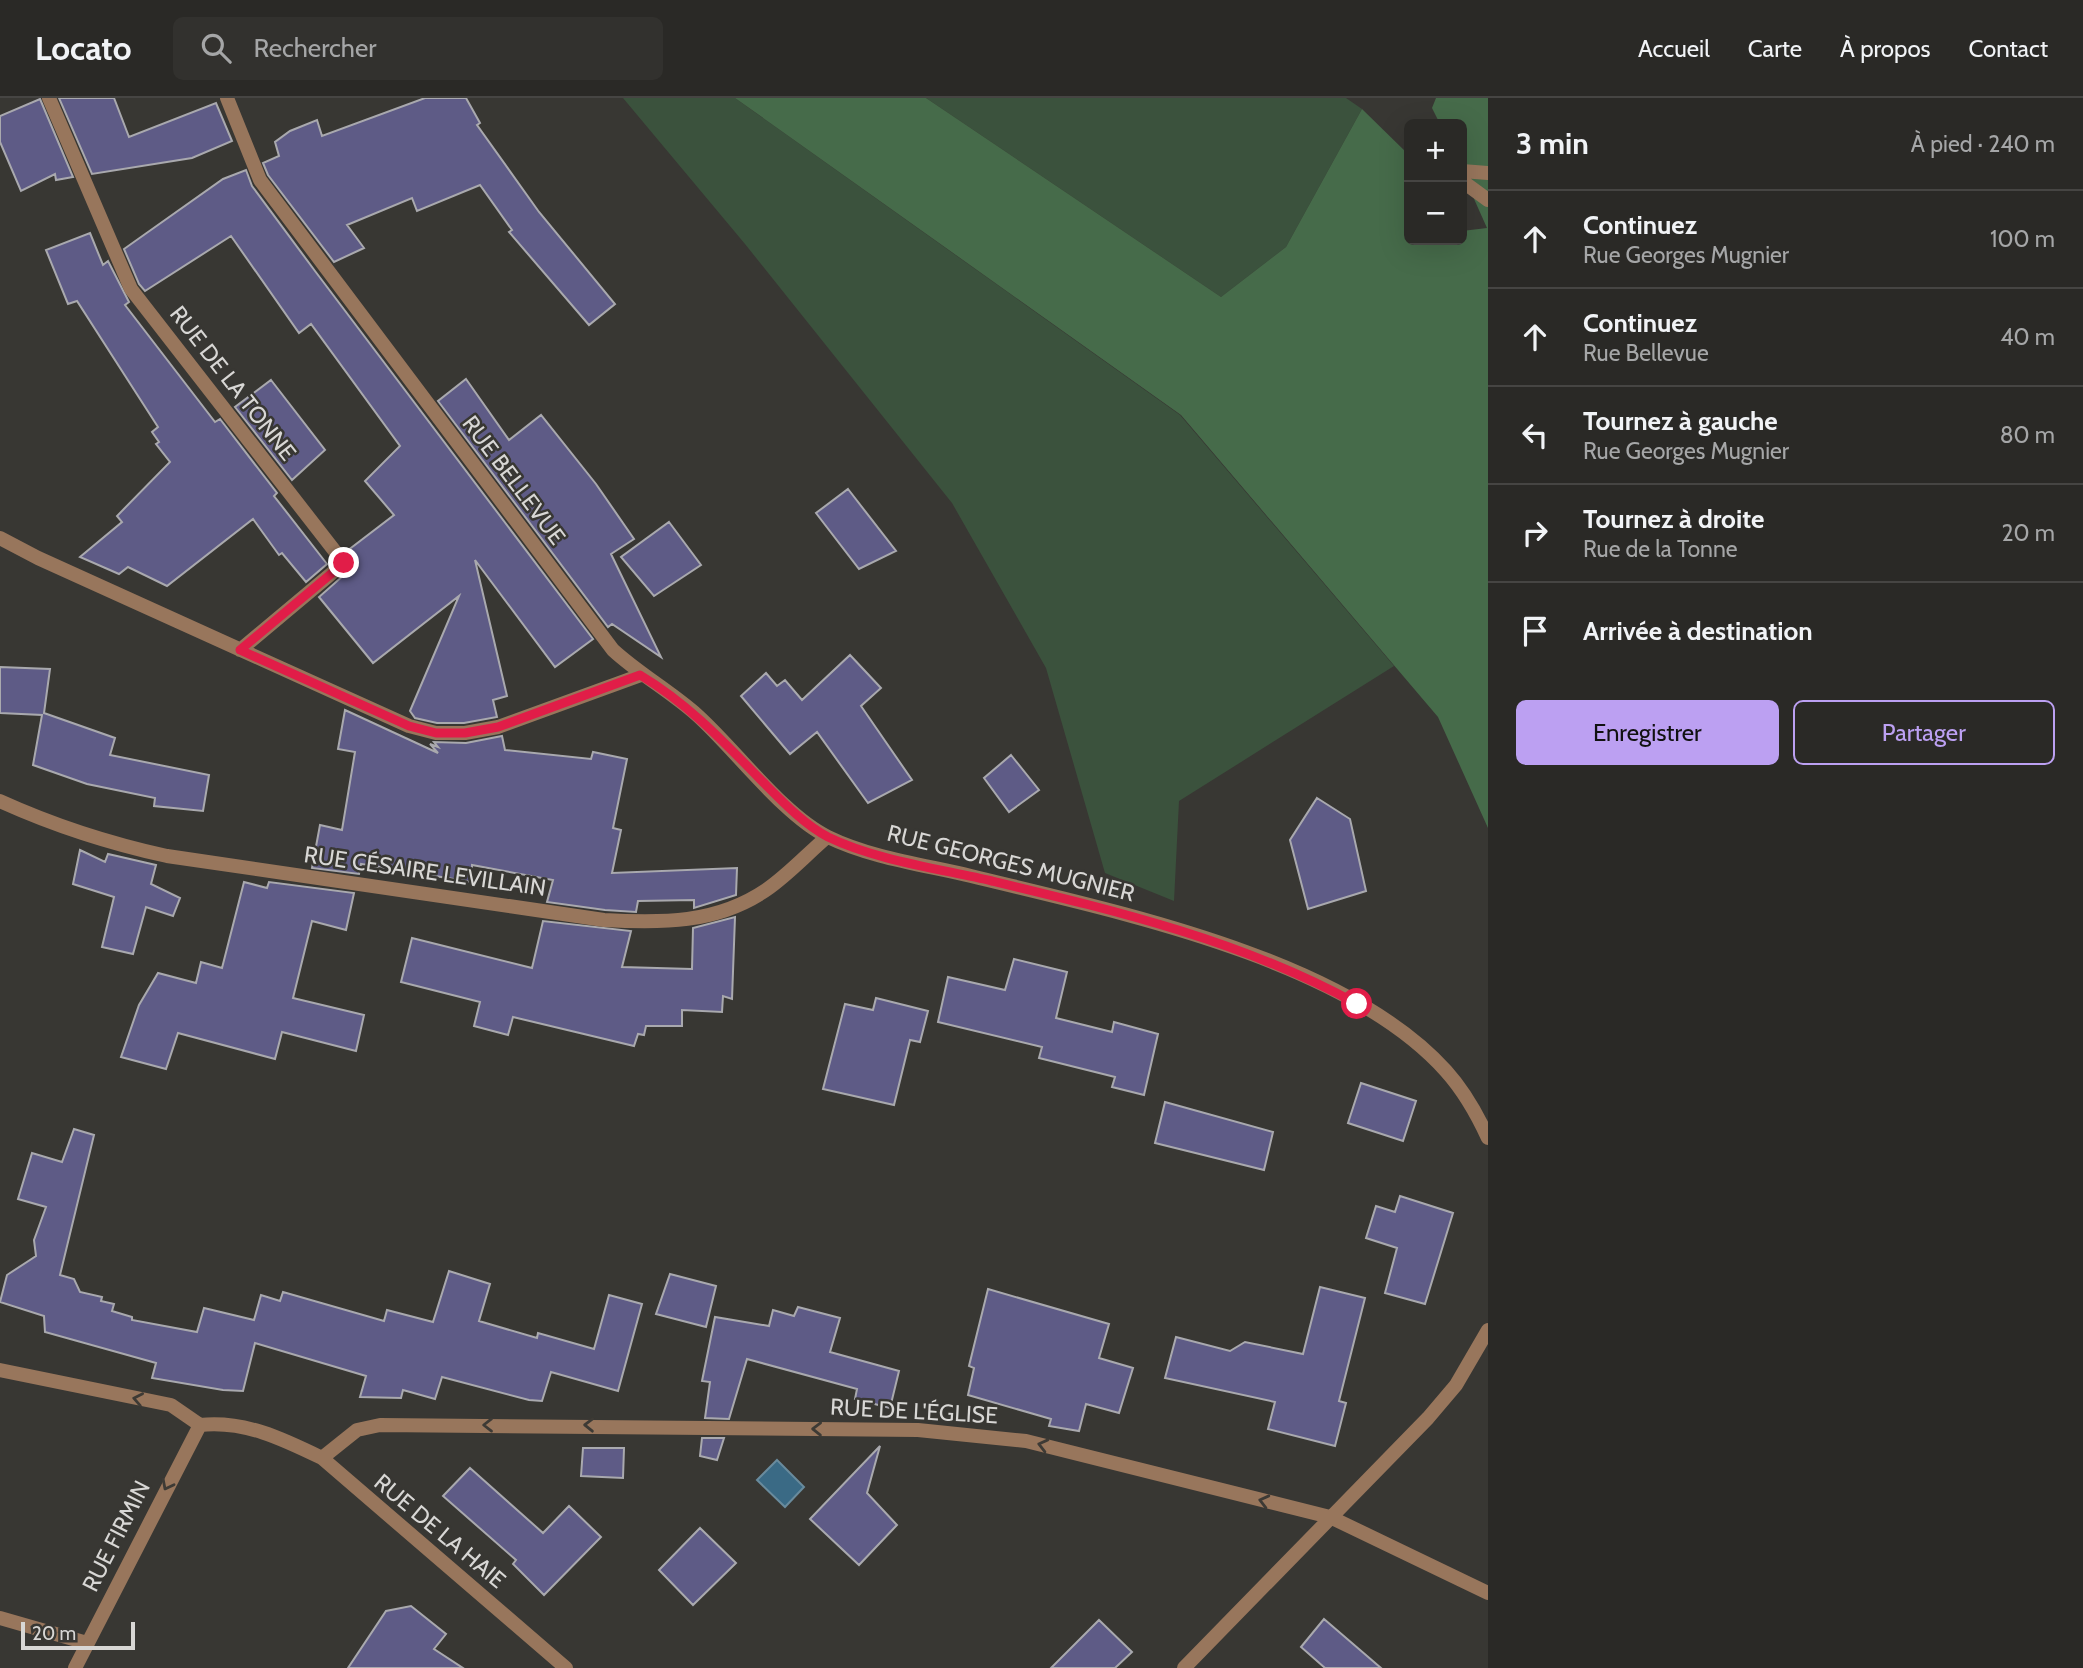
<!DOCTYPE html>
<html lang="fr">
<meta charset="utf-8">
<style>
:root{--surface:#2a2926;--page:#32312e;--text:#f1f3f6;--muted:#a5a6a7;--line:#464543;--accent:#bca0f2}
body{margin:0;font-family:Cabin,sans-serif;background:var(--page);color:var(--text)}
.controls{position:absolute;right:21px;top:21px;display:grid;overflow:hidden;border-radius:10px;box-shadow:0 7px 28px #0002}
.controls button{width:63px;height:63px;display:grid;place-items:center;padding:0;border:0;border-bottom:2px solid var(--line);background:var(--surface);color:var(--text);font:35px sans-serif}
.scale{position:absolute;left:21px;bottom:18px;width:114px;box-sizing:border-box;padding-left:7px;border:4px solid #d8d7d5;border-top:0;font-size:19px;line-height:24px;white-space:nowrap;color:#d8d7d5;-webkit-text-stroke:5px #383733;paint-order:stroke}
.stop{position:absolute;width:21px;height:21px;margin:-16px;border:5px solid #e11d48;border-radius:50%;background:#fff}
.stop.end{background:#e11d48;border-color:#fff;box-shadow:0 2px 7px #0008}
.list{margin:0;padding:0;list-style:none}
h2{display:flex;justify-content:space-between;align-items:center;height:91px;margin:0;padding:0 28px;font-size:30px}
h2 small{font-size:23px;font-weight:400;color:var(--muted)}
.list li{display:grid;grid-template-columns:46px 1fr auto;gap:21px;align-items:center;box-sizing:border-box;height:98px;padding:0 28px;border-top:2px solid var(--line)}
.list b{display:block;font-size:26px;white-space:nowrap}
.list p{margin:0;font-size:23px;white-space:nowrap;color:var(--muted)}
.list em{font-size:23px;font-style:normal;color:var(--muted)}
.actions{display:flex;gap:14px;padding:21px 28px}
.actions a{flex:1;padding:16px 0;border:2px solid var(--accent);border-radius:10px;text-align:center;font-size:24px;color:var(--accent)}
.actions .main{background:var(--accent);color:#111}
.icon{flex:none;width:38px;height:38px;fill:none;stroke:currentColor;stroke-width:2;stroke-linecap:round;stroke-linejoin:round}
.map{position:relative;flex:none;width:1488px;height:1570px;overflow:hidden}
header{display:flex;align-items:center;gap:42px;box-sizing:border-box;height:98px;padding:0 35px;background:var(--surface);border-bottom:2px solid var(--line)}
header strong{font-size:33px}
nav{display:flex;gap:38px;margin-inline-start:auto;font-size:24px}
.search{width:490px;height:63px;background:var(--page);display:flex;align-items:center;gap:18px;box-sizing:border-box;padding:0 24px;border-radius:10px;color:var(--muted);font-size:26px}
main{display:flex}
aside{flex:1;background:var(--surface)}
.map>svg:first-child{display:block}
</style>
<header>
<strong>Locato</strong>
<div class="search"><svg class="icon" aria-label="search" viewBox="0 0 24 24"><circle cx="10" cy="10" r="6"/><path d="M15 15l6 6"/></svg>Rechercher</div>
<nav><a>Accueil</a><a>Carte</a><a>À propos</a><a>Contact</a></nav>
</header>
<main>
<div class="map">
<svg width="1488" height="1570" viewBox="0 0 1488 1570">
<rect width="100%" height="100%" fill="#383733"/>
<path fill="#3b523d" d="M 623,0 L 735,0 L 1180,317 L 1394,568 L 1179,703 L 1174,803 L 1105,775 L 1046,570 L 952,405 L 745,146 Z
M 926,0 L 1346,0 L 1362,11 L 1286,149 L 1221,199 Z"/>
<path fill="#466b4a" d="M 735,0 L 926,0 L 1221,199 L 1286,149 L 1362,11 L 1409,57 L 1409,142 L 1462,142 L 1462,133 L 1487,130 L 1462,74 L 1462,26 L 1440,26 L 1432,10 L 1436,0 L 1488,0 L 1488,730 L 1438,619 L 1181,317 Z"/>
<path fill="#3a6a85" stroke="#698b9d" stroke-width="2" d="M 777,1362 L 804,1389 L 785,1409 L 757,1382 Z"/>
<path fill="#5e5b86" stroke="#a9a9ae" stroke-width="2" d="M 59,0 L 114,0 L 129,39 L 216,5 L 232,43 L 192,60 L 92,76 Z
M 425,0 L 466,0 L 480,25 L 477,27 L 539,114 L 615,206 L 589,227 L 509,134 L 512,132 L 480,87 L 417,113 L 412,100 L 347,127 L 364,150 L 334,164 L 268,77 L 263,65 L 279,58 L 275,44 L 290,33 L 317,22 L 322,38 Z
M 40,1 L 73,79 L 56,82 L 55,76 L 21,93 L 0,44 L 0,18 Z
M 246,72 L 252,88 L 315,173 L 593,541 L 555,569 L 475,462 L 507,598 L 493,602 L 497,619 L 464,625 L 437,625 L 415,620 L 410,613 L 459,498 L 373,565 L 319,499 L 353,469 L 353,463 L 347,453 L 394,417 L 365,383 L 400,348 L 311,226 L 299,235 L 231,138 L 145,193 L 139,186 L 124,151 L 223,81 Z
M 90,135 L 103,167 L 108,163 L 129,204 L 125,207 L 215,324 L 220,321 L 277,395 L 274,398 L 327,466 L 306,484 L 282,455 L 279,457 L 253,421 L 167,488 L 128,469 L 119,476 L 80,459 L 122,424 L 117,418 L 170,364 L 156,346 L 159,344 L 152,334 L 158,329 L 77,203 L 68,206 L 46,152 Z
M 466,281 L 509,342 L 541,317 L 596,386 L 634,441 L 611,456 L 661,559 L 612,526 L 608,529 L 438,303 Z
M 271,282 L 325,352 L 292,382 L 235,309 Z
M 848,391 L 896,453 L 859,471 L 816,415 Z
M 669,424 L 701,467 L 654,498 L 621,459 Z
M 850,557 L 881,590 L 861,608 L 912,682 L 868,705 L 817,634 L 790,656 L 741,598 L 766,575 L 777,588 L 785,582 L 802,602 Z
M 0,569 L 50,571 L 44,615 L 115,640 L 110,657 L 209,677 L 203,713 L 154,708 L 155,700 L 87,686 L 33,667 L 42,617 L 0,615 Z
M 345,612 L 438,655 L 430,646 L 438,649 L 434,644 L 466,645 L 502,638 L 505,652 L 591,661 L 593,654 L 627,661 L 613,730 L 621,732 L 612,775 L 737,770 L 736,797 L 694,810 L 694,802 L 638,803 L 636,814 L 605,812 L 547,804 L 553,782 L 472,767 L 472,784 L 361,766 L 359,776 L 312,770 L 320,727 L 342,732 L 355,654 L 338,651 Z
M 1011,657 L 1039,692 L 1009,714 L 984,680 Z
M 1317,700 L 1350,721 L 1366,793 L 1308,811 L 1290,742 Z
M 80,752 L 105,764 L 108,756 L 156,767 L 151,786 L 180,800 L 173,818 L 146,809 L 133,856 L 102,849 L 114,799 L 73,786 Z
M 244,784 L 267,790 L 269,784 L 354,795 L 346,832 L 312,823 L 293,900 L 364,917 L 356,953 L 282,934 L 275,961 L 178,935 L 166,971 L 121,959 L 139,907 L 158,875 L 196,885 L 201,864 L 222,870 Z
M 735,819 L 732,901 L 723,898 L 722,914 L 682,912 L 682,928 L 646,928 L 644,937 L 638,936 L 634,948 L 513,919 L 508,937 L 474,928 L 480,904 L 401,884 L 412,840 L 532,870 L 543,823 L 631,833 L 622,869 L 692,871 L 693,830 Z
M 1014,861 L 1067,874 L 1056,920 L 1112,934 L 1114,924 L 1158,936 L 1144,997 L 1112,989 L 1115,979 L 1039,960 L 1042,949 L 938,924 L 948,879 L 1005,892 Z
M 876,900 L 928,913 L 920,944 L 910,942 L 894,1007 L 823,991 L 845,906 L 873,912 Z
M 1361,985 L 1416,1003 L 1403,1043 L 1348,1025 Z
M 1165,1004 L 1273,1034 L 1264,1072 L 1155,1045 Z
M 74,1031 L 94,1037 L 60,1177 L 74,1181 L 80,1194 L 102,1199 L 101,1203 L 114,1206 L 112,1213 L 132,1219 L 132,1222 L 197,1234 L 204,1210 L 254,1222 L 261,1197 L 280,1203 L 283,1194 L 384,1223 L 387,1212 L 433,1224 L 449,1173 L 490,1186 L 479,1223 L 537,1240 L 538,1235 L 594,1251 L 609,1197 L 642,1206 L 618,1293 L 551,1274 L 542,1303 L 529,1302 L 442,1279 L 435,1301 L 403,1292 L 401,1300 L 360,1299 L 366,1278 L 255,1245 L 243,1293 L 223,1292 L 152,1280 L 156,1265 L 45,1234 L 44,1218 L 0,1204 L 7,1177 L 36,1158 L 34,1142 L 46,1109 L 18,1101 L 32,1055 L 62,1064 Z
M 1400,1098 L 1453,1115 L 1425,1206 L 1385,1195 L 1397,1150 L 1366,1140 L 1376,1108 L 1395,1114 Z
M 670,1176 L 716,1188 L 706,1229 L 656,1216 Z
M 1320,1189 L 1365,1200 L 1339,1303 L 1346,1305 L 1335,1348 L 1268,1331 L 1275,1304 L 1165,1280 L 1176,1239 L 1230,1253 L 1245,1244 L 1303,1256 Z
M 988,1191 L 1109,1226 L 1099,1260 L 1133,1270 L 1119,1315 L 1086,1306 L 1079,1333 L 1049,1328 L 1051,1321 L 968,1297 L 974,1270 L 969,1268 Z
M 798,1209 L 840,1220 L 830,1254 L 899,1273 L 890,1310 L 855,1301 L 857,1291 L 747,1261 L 729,1321 L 705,1320 L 710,1284 L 702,1283 L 715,1219 L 769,1228 L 773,1212 L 794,1218 Z
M 702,1340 L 724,1340 L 717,1362 L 700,1358 Z
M 880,1348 L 867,1395 L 897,1427 L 859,1467 L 810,1421 Z
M 583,1350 L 624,1350 L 623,1380 L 581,1378 Z
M 470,1370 L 543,1435 L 569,1408 L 601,1439 L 544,1497 L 513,1466 L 516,1462 L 443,1398 Z
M 700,1430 L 736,1465 L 693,1507 L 659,1472 Z
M 411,1508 L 446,1536 L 434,1551 L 463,1570 L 348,1570 L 386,1513 Z
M 1324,1521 L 1381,1570 L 1325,1570 L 1301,1549 Z
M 1099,1522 L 1132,1554 L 1115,1570 L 1051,1570 Z"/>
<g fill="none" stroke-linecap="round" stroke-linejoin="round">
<path stroke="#98765c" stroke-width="14" d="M 1462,73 L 1488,75
M 1462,83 L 1488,102
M 0,1520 L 87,1545"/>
<path stroke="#98765c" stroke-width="14" d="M 49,0 L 131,191 L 344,465 L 240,552
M 227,0 L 260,82 L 613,552 C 639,576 670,593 697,617 C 735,651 783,717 828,739 C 871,760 925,767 971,778 C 1114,813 1345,860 1446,973 C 1464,993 1477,1016 1488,1040
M 0,440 L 38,460 L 409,628 L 436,635 L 465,635 L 498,629 L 641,577
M 0,703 C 55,728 108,745 167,758 L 604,822 C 661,825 716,826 766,792 C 788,777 807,756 827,739
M 0,1272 L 171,1307 L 200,1327 C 244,1322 283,1341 322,1360 L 566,1570
M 322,1360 L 357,1332 L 380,1327 L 918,1332 L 1026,1343 L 1330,1419 L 1488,1495
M 75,1570 L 200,1327
M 1184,1570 L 1428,1320 L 1456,1287 L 1488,1232"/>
</g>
<defs><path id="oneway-chevron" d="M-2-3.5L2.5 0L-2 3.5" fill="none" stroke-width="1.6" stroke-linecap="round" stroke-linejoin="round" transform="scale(1.75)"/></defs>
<g stroke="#3d3a35">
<use href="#oneway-chevron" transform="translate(138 1301) rotate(-169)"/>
<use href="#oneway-chevron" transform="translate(488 1327) rotate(180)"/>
<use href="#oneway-chevron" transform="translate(589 1327) rotate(-179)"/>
<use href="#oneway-chevron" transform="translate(817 1331) rotate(-179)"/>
<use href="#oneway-chevron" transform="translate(1043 1347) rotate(-166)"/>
<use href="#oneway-chevron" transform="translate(167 1387) rotate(117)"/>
<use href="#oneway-chevron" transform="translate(1264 1403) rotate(-166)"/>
</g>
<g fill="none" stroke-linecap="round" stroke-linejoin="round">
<path stroke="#e11d48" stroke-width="9" d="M 344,465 L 240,552 L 409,628 L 436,635 L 465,635 L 498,629 L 640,577 C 687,605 722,642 760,681 C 780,701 803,726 828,739 C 875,762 941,771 992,783 C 1117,813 1243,843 1357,906"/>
</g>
<g text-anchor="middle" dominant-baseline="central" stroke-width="5" stroke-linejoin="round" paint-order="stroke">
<g font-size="23" fill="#d8d7d5" stroke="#383733">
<text transform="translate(233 285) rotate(52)">RUE DE LA TONNE</text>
<text transform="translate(514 382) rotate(53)">RUE BELLEVUE</text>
<text transform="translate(1011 765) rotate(14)">RUE GEORGES MUGNIER</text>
<text transform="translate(425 773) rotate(8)">RUE CÉSAIRE LEVILLAIN</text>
<text transform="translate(914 1313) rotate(3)">RUE DE L'ÉGLISE</text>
<text transform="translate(440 1433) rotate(40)">RUE DE LA HAIE</text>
<text transform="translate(116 1438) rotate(-63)">RUE FIRMIN</text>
</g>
</g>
</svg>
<div class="controls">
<button>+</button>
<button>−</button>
</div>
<div class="scale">20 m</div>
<div class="stop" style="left:1357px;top:906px"></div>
<div class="stop end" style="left:344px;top:465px"></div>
</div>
<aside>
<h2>3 min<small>À pied · 240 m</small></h2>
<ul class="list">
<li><svg class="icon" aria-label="ahead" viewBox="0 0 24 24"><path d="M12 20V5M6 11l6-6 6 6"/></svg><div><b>Continuez</b><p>Rue Georges Mugnier</p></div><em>100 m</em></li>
<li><svg class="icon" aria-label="ahead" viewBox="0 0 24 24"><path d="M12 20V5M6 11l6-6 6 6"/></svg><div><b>Continuez</b><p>Rue Bellevue</p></div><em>40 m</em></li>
<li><svg class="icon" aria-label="left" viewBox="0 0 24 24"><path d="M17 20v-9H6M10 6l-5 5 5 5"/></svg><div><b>Tournez à gauche</b><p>Rue Georges Mugnier</p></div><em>80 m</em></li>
<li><svg class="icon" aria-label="right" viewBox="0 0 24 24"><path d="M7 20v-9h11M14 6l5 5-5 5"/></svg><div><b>Tournez à droite</b><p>Rue de la Tonne</p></div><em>20 m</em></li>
<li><svg class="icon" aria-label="arrive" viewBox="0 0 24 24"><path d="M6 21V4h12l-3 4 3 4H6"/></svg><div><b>Arrivée à destination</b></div></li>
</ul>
<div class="actions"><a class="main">Enregistrer</a><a>Partager</a></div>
</aside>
</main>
